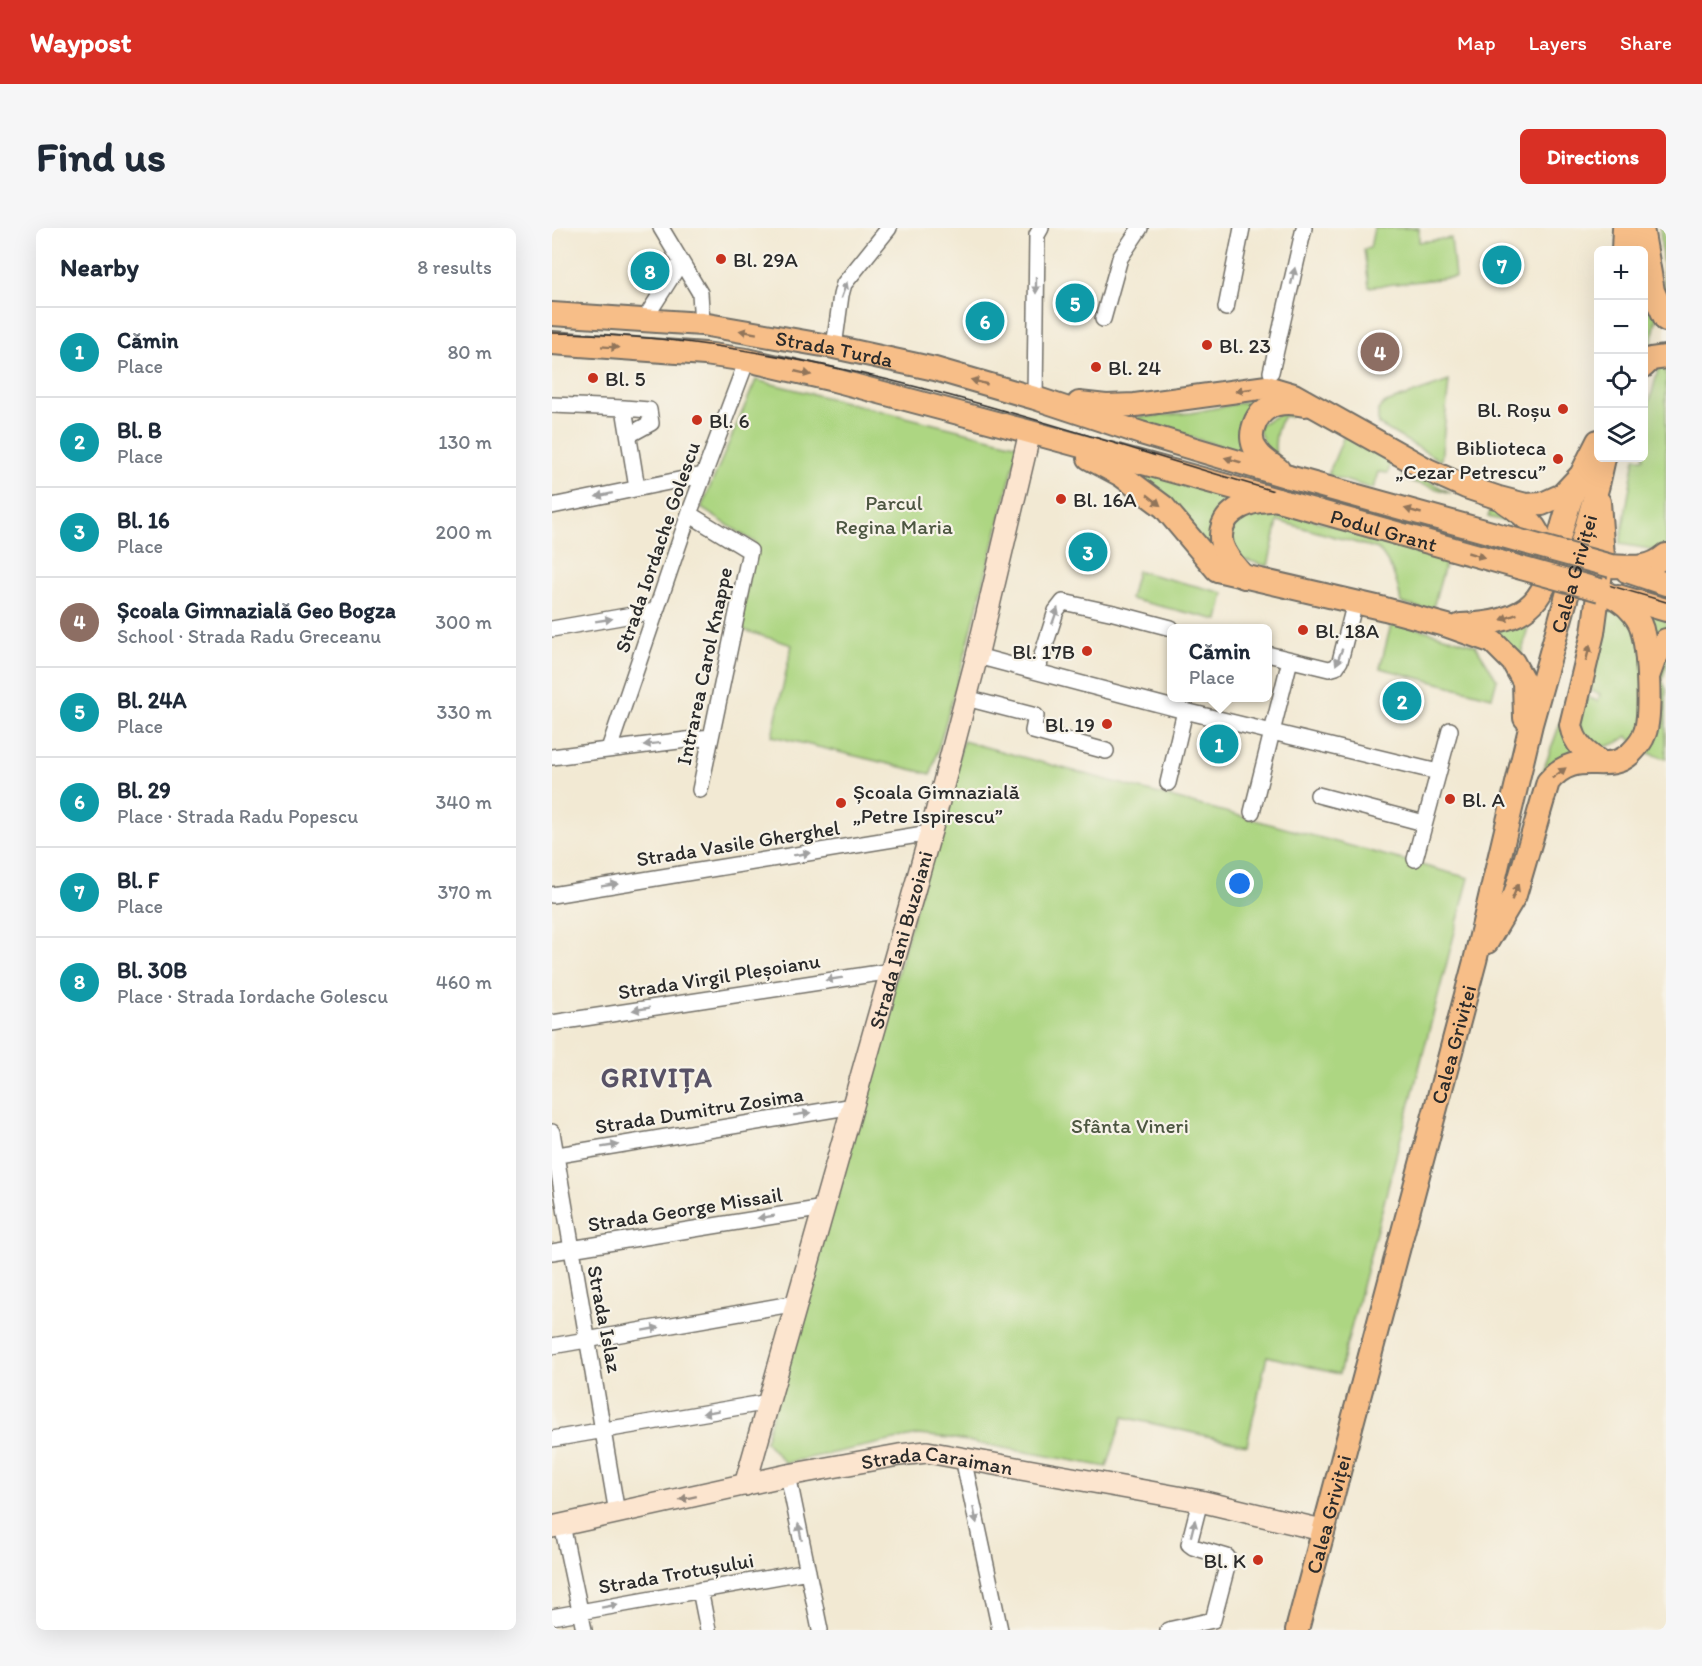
<!DOCTYPE html>
<meta charset="utf-8">
<style>
:root{--surface:#fff;--page:#f6f6f7;--text:#1f2937;--muted:#747a83;--line:#e0e1e3;--accent:#d93025}
body{margin:0;font-family:Itim,sans-serif;background:var(--page);color:var(--text)}
.controls{position:absolute;right:18px;top:18px;display:grid;overflow:hidden;border-radius:9px;box-shadow:0 6px 24px #0002}
.controls button{width:54px;height:54px;display:grid;place-items:center;padding:0;border:0;border-bottom:2px solid var(--line);background:var(--surface);color:var(--text);font:30px sans-serif}
.you{position:absolute;left:688px;top:656px;width:21px;height:21px;margin:-15px;border:4px solid #fff;border-radius:50%;background:#1a73e8;box-shadow:0 0 0 9px #1a73e833}
.badge{display:grid;place-items:center;width:39px;height:39px;border-radius:50%;background:var(--accent);color:#fff;font-size:20px;font-weight:700}
.pin{position:absolute;translate:-50% -50%;border:3px solid #fff;box-shadow:0 2px 6px #0006}
.popup{position:absolute;left:615px;top:396px;width:105px;height:78px;box-sizing:border-box;display:grid;place-content:center;border-radius:9px;background:var(--surface);filter:drop-shadow(0 2px 4px #0005);font-size:20px;white-space:nowrap;color:var(--muted)}
.popup b{font-size:22px;color:var(--text)}
.popup::after{content:'';position:absolute;left:50%;top:100%;margin-left:-12px;border:12px solid transparent;border-top-color:var(--surface)}
.list{margin:0;padding:0;list-style:none}
h2{display:flex;justify-content:space-between;align-items:center;height:78px;margin:0;padding:0 24px;font-size:26px}
h2 small{font-size:20px;font-weight:400;color:var(--muted)}
.list li{display:grid;grid-template-columns:39px 1fr auto;gap:18px;align-items:center;box-sizing:border-box;height:90px;padding:0 24px;border-top:2px solid var(--line)}
.list b{display:block;font-size:22px;white-space:nowrap}
.list p{margin:0;font-size:20px;white-space:nowrap;color:var(--muted)}
.list em{font-size:20px;font-style:normal;color:var(--muted)}
.icon{flex:none;width:33px;height:33px;fill:none;stroke:currentColor;stroke-width:2;stroke-linecap:round;stroke-linejoin:round}
.map{position:relative;flex:none;width:1114px;height:1402px;overflow:hidden;border-radius:9px}
header{display:flex;align-items:center;gap:36px;box-sizing:border-box;height:84px;padding:0 30px;background:var(--accent);color:#fff}
header strong{font-size:28px}
nav{display:flex;gap:33px;margin-inline-start:auto;font-size:21px}
.intro{display:flex;align-items:center;justify-content:space-between;box-sizing:border-box;height:144px;padding:0 36px}
h1{margin:0;font-size:42px}
.button{padding:15px 27px;border-radius:9px;background:var(--accent);color:#fff;font-size:21px;font-weight:700}
main{display:flex;gap:36px;padding:0 36px}
aside{flex:1;background:var(--surface);border-radius:9px;box-shadow:0 6px 24px #0002}
.map>svg:first-child{display:block}
</style>
<header>
<strong>Waypost</strong>
<nav><a>Map</a><a>Layers</a><a>Share</a></nav>
</header>
<div class="intro"><h1>Find us</h1><a class="button">Directions</a></div>
<main>
<aside>
<h2>Nearby<small>8 results</small></h2>
<ul class="list">
<li><span class="badge" style="background:#0f9aa8">1</span><div><b>Cămin</b><p>Place</p></div><em>80 m</em></li>
<li><span class="badge" style="background:#0f9aa8">2</span><div><b>Bl. B</b><p>Place</p></div><em>130 m</em></li>
<li><span class="badge" style="background:#0f9aa8">3</span><div><b>Bl. 16</b><p>Place</p></div><em>200 m</em></li>
<li><span class="badge" style="background:#8d6e63">4</span><div><b>Școala Gimnazială Geo Bogza</b><p>School · Strada Radu Greceanu</p></div><em>300 m</em></li>
<li><span class="badge" style="background:#0f9aa8">5</span><div><b>Bl. 24A</b><p>Place</p></div><em>330 m</em></li>
<li><span class="badge" style="background:#0f9aa8">6</span><div><b>Bl. 29</b><p>Place · Strada Radu Popescu</p></div><em>340 m</em></li>
<li><span class="badge" style="background:#0f9aa8">7</span><div><b>Bl. F</b><p>Place</p></div><em>370 m</em></li>
<li><span class="badge" style="background:#0f9aa8">8</span><div><b>Bl. 30B</b><p>Place · Strada Iordache Golescu</p></div><em>460 m</em></li>
</ul>
</aside>
<div class="map">
<svg width="1114" height="1402" viewBox="0 0 1114 1402">
<rect width="100%" height="100%" fill="#f7f3e8"/>
<filter id="ink" filterUnits="userSpaceOnUse"><feTurbulence type="fractalNoise" baseFrequency=".0167" numOctaves="2"/><feDisplacementMap in="SourceGraphic" scale="12" xChannelSelector="R" yChannelSelector="G"/><feConvolveMatrix kernelMatrix="1 2 1 2 8 2 1 2 1" color-interpolation-filters="sRGB"/></filter>
<filter id="wash" filterUnits="userSpaceOnUse"><feTurbulence type="fractalNoise" baseFrequency=".008" numOctaves="4" result="noise"/><feDisplacementMap in="SourceGraphic" scale="24" xChannelSelector="R" yChannelSelector="G"/><feGaussianBlur stdDeviation="1.35" result="paint"/><feColorMatrix in="noise" values="0 0 0 0 0 0 0 0 0 0 0 0 0 0 0 0 0 1.4 0 .05"/><feComposite in="paint" operator="in"/></filter>
<g filter="url(#wash)">
<rect width="100%" height="100%" fill="#f2e9d3"/>
<path fill="#add682" stroke="#6c8056" stroke-width="1.5" d="M 822,0 L 867,0 L 867,14 L 899,10 L 903,49 L 817,59 L 812,21 L 818,20 Z
M 1108,0 L 1114,0 L 1114,82 L 1114,81 Z
M 1092,56 L 1105,88 L 1098,121 L 1092,126 Z
M 1114,137 L 1114,318 L 1109,323 L 1068,316 L 1083,230 L 1092,230 L 1092,195 L 1107,138 Z
M 204,152 L 467,217 L 414,423 L 379,546 L 220,508 L 240,417 L 188,401 L 199,331 L 204,315 L 149,280 Z
M 897,153 L 889,233 L 826,196 L 826,182 L 831,176 Z
M 716,172 L 695,226 L 575,190 L 639,185 L 693,174 Z
M 740,180 L 738,189 L 732,188 C 723,200 722,216 724,230 L 717,227 L 707,203 L 708,196 Z
M 794,203 L 840,231 L 836,245 L 826,244 L 821,261 L 776,247 Z
M 564,234 L 683,269 L 669,332 Z
M 852,240 L 899,265 L 850,251 Z
M 941,279 L 956,287 L 960,295 L 936,289 L 939,281 Z
M 711,281 L 754,290 L 895,330 L 880,383 L 849,375 C 846,354 840,338 826,321 L 726,293 L 716,338 L 683,329 L 676,298 Z
M 585,343 L 672,365 L 666,392 L 578,371 Z
M 1054,374 L 1114,390 L 1114,439 L 1110,452 L 1114,462 L 1114,531 L 1091,523 L 1075,508 C 1064,517 1044,526 1034,511 C 1030,505 1027,495 1024,488 L 1032,468 L 1046,473 L 1048,466 L 1034,461 Z
M 979,385 L 968,433 L 935,402 Z
M 840,393 L 923,417 L 945,451 L 940,469 L 828,440 Z
M 1013,481 L 1021,525 L 1003,532 L 990,546 Z
M 411,513 L 917,650 L 787,1146 L 715,1128 L 695,1217 L 571,1189 L 555,1239 L 398,1210 L 366,1207 L 233,1235 L 213,1213 Z"/>
</g>
<g filter="url(#ink)">
<g fill="none" stroke-linecap="round" stroke-linejoin="round">
<defs>
<path id="street" d="M 109,0 L 148,65 L 150,96
M 674,80 L 690,0
M 551,91 L 568,30 L 588,0
M 92,92 L 129,34
M 282,119 L 289,67 L 292,56 L 337,0
M 719,144 L 752,0
M 483,170 L 485,7 L 489,0
M 0,177 L 72,180 L 85,260
M 72,180 L 97,182 L 99,195 L 77,207
M 0,278 L 151,247
M 137,286 L 198,323 L 148,562
M 0,401 L 103,383
M 715,426 L 777,441 L 784,439 L 788,433 L 803,374
M 425,428 L 633,483 L 886,544
M 485,443 L 504,383 L 511,374 L 562,385 L 619,400
M 414,470 L 484,488 L 481,503 L 554,523
M 57,521 L 137,286 L 195,132
M 0,529 L 158,509
M 616,555 L 633,483
M 766,567 L 872,595
M 700,584 L 738,432
M 863,631 L 898,502
M 0,667 L 378,605
M 0,795 L 340,743
M 0,904 L 65,1285
M 0,928 L 301,878
M 0,1024 L 272,980
M 0,1118 L 245,1075
M 0,1211 L 217,1174
M 411,1230 L 448,1402
M 236,1247 L 268,1402
M 10,1297 L 32,1402
M 148,1362 L 156,1402
M 0,1389 L 256,1343
M 616,1402 L 661,1392 L 676,1335 L 675,1329 L 641,1319 L 637,1316 L 648,1273"/>
<g id="secondary">
<path id="s1" d="M 193,1257 L 381,596 L 425,428 L 478,204"/>
<path id="s2" d="M 0,1299 L 236,1247 L 347,1227 L 375,1224 L 648,1273 L 770,1302"/>
</g>
<g id="primary">
<path d="M 1090,0 L 1101,63 L 1114,92"/>
<path d="M 1071,22 L 1072,0"/>
<path id="s3" d="M 0,86 L 150,96 L 282,119 L 383,141 L 483,170 L 589,205 L 737,249"/>
<path d="M 0,115 L 153,126 L 195,132 L 282,152 L 478,204 L 726,272"/>
<path d="M 1092,138 L 1099,131 L 1114,129"/>
<path d="M 527,175 L 554,178 L 583,177 L 715,159 L 742,167 L 876,242 L 914,259 L 947,270 L 974,277 L 990,276 L 1010,267 L 1027,249"/>
<path d="M 537,230 L 569,247 L 612,279 L 665,342 L 833,381 L 896,398 L 941,414 L 961,434 L 972,454 L 973,490"/>
<path d="M 726,241 C 719,236 710,231 705,223 C 700,217 699,208 701,201 C 707,176 730,172 753,177"/>
<path d="M 953,274 C 979,291 992,304 994,336"/>
<path d="M 1047,274 L 1051,329 L 1041,405 L 1019,497 C 1022,516 1035,526 1050,535"/>
<path d="M 1059,338 C 1080,339 1097,342 1114,327"/>
<path d="M 1075,343 L 1114,356"/>
<path d="M 692,349 C 684,339 674,330 670,317 C 663,287 692,273 718,272"/>
<path d="M 1066,368 L 1114,382"/>
<path d="M 909,397 C 1003,394 992,352 1016,280 C 1023,256 1035,235 1046,213"/>
<path d="M 1097,446 L 1102,432 L 1114,412"/>
<path d="M 935,714 L 963,667 L 996,554 C 1025,518 1054,549 1079,525 C 1084,520 1090,513 1092,507 C 1100,490 1096,425 1091,406 C 1090,399 1086,391 1081,385 C 1073,374 1060,368 1048,362"/>
<path id="s4" d="M 745,1402 L 923,733 L 979,496 L 1046,257 L 1052,230"/>
</g>
</defs>
<use href="#street" stroke="#716e66" stroke-width="18"/>
<use href="#secondary" stroke="#716e66" stroke-width="24"/>
<use href="#primary" stroke="#716e66" stroke-width="26"/>
<use href="#street" stroke="#fff" stroke-width="15"/>
<use href="#secondary" stroke="#fce5cf" stroke-width="21"/>
<use href="#primary" stroke="#f7be88" stroke-width="22"/>
<path stroke="#2b2b2b" stroke-width="1.5" d="M 0,105 C 234,107 459,185 681,251 C 824,294 970,331 1114,374"/>
<defs>
<g id="primary-bridge">
<path d="M 737,249 L 1059,338"/>
<path id="s5" d="M 726,272 L 1048,362"/>
</g>
</defs>
<use href="#primary-bridge" stroke="#716e66" stroke-width="26" stroke-linecap="butt"/>
<use href="#primary-bridge" stroke="#f7be88" stroke-width="22"/>
</g>
<defs><path id="oneway-solid" d="M-6-.8H1V-3.2L6.5 0L1 3.2V.8H-6Z" transform="scale(1.5)"/></defs>
<g fill="#a0a0a0">
<use href="#oneway-solid" transform="translate(741 48) rotate(-77)"/>
<use href="#oneway-solid" transform="translate(484 57) rotate(90)"/>
<use href="#oneway-solid" transform="translate(292 62) rotate(-70)"/>
<use href="#oneway-solid" transform="translate(52 267) rotate(168)"/>
<use href="#oneway-solid" transform="translate(503 388) rotate(-71)"/>
<use href="#oneway-solid" transform="translate(52 392) rotate(-9)"/>
<use href="#oneway-solid" transform="translate(787 429) rotate(112)"/>
<use href="#oneway-solid" transform="translate(100 516) rotate(173)"/>
<use href="#oneway-solid" transform="translate(250 626) rotate(-9)"/>
<use href="#oneway-solid" transform="translate(58 657) rotate(-9)"/>
<use href="#oneway-solid" transform="translate(282 751) rotate(171)"/>
<use href="#oneway-solid" transform="translate(89 781) rotate(171)"/>
<use href="#oneway-solid" transform="translate(250 886) rotate(-9)"/>
<use href="#oneway-solid" transform="translate(58 918) rotate(-9)"/>
<use href="#oneway-solid" transform="translate(214 989) rotate(171)"/>
<use href="#oneway-solid" transform="translate(99 1101) rotate(-10)"/>
<use href="#oneway-solid" transform="translate(159 1184) rotate(170)"/>
<use href="#oneway-solid" transform="translate(423 1287) rotate(78)"/>
<use href="#oneway-solid" transform="translate(641 1300) rotate(-76)"/>
<use href="#oneway-solid" transform="translate(248 1304) rotate(-102)"/>
<use href="#oneway-solid" transform="translate(58 1378) rotate(-10)"/>
</g>
<g fill="#91745a">
<use href="#oneway-solid" transform="translate(196 104) rotate(-170)"/>
<use href="#oneway-solid" transform="translate(58 119) rotate(4)"/>
<use href="#oneway-solid" transform="translate(251 145) rotate(13)"/>
<use href="#oneway-solid" transform="translate(427 154) rotate(-164)"/>
<use href="#oneway-solid" transform="translate(692 162) rotate(172)"/>
<use href="#oneway-solid" transform="translate(681 232) rotate(-164)"/>
<use href="#oneway-solid" transform="translate(602 272) rotate(39)"/>
<use href="#oneway-solid" transform="translate(861 283) rotate(-164)"/>
<use href="#oneway-solid" transform="translate(924 327) rotate(16)"/>
<use href="#oneway-solid" transform="translate(957 389) rotate(160)"/>
<use href="#oneway-solid" transform="translate(1036 425) rotate(-76)"/>
<use href="#oneway-solid" transform="translate(1007 545) rotate(-37)"/>
<use href="#oneway-solid" transform="translate(963 664) rotate(-68)"/>
</g>
<use fill="#94887d" href="#oneway-solid" transform="translate(136 1270) rotate(168)"/>
</g>
<g fill="#c8321e" stroke="#f7f3e8" stroke-width="2">
<circle cx="169" cy="31" r="6"/>
<circle cx="655" cy="117" r="6"/>
<circle cx="544" cy="139" r="6"/>
<circle cx="41" cy="150" r="6"/>
<circle cx="1011" cy="181" r="6"/>
<circle cx="145" cy="192" r="6"/>
<circle cx="1006" cy="231" r="6"/>
<circle cx="509" cy="271" r="6"/>
<circle cx="751" cy="402" r="6"/>
<circle cx="535" cy="423" r="6"/>
<circle cx="555" cy="496" r="6"/>
<circle cx="898" cy="571" r="6"/>
<circle cx="289" cy="575" r="6"/>
<circle cx="706" cy="1332" r="6"/>
</g>
<g text-anchor="middle" dominant-baseline="central" stroke-width="4.5" stroke-linejoin="round" paint-order="stroke">
<g font-size="21" fill="#2b2b2b" stroke="#f7f3e8" text-anchor="start">
<text x="181" y="31">Bl. 29A</text>
<text x="667" y="117">Bl. 23</text>
<text x="556" y="139">Bl. 24</text>
<text x="53" y="150">Bl. 5</text>
<text x="999" y="181" text-anchor="end">Bl. Roșu</text>
<text x="157" y="192">Bl. 6</text>
<text x="994" y="219" text-anchor="end">Biblioteca<tspan x="994" dy="24">„Cezar Petrescu”</tspan></text>
<text x="521" y="271">Bl. 16A</text>
<text x="763" y="402">Bl. 18A</text>
<text x="523" y="423" text-anchor="end">Bl. 17B</text>
<text x="543" y="496" text-anchor="end">Bl. 19</text>
<text x="301" y="563">Școala Gimnazială<tspan x="301" dy="24">„Petre Ispirescu”</tspan></text>
<text x="910" y="571">Bl. A</text>
<text x="694" y="1332" text-anchor="end">Bl. K</text>
</g>
<g font-size="21" fill="#2b2b2b" stroke="#f7f3e8">
<text stroke="none"><textPath href="#s3" startOffset="285">Strada Turda</textPath></text>
<text stroke="none"><textPath href="#s5" startOffset="110">Podul Grant</textPath></text>
<text transform="translate(105 319) rotate(-71)">Strada Iordache Golescu</text>
<text stroke="none"><textPath href="#s4" startOffset="1092">Calea Griviței</textPath></text>
<text transform="translate(152 438) rotate(-78)">Intrarea Carol Knappe</text>
<text transform="translate(186 615) rotate(-9)">Strada Vasile Gherghel</text>
<text stroke="none"><textPath href="#s1" startOffset="567">Strada Iani Buzoiani</textPath></text>
<text transform="translate(167 748) rotate(-9)">Strada Virgil Pleșoianu</text>
<text stroke="none"><textPath href="#s4" startOffset="606">Calea Griviței</textPath></text>
<text transform="translate(147 882) rotate(-9)">Strada Dumitru Zosima</text>
<text transform="translate(133 981) rotate(-9)">Strada George Missail</text>
<text transform="translate(53 1091) rotate(79)">Strada Islaz</text>
<text stroke="none"><textPath href="#s2" startOffset="393">Strada Caraiman</textPath></text>
<text stroke="none"><textPath href="#s4" startOffset="120">Calea Griviței</textPath></text>
<text transform="translate(124 1345) rotate(-10)">Strada Trotușului</text>
</g>
<g font-size="21" fill="#4c5641" stroke="#f7f3e8">
<text x="342" y="274">Parcul<tspan x="342" dy="24">Regina Maria</tspan></text>
<text x="578" y="897">Sfânta Vineri</text>
</g>
<g font-size="27" font-weight="bold" letter-spacing="1.5" fill="#585266" stroke="#f7f3e8">
<text x="105" y="849">GRIVIȚA</text>
</g>
</g>
</svg>
<div class="controls">
<button>+</button>
<button>−</button>
<button><svg class="icon" aria-label="locate" viewBox="0 0 24 24"><circle cx="12" cy="12" r="6"/><path d="M12 2v4M12 18v4M2 12h4M18 12h4"/></svg></button>
<button><svg class="icon" aria-label="layers" viewBox="0 0 24 24"><path d="M12 4l9 5-9 5-9-5zM3 14l9 5 9-5"/></svg></button>
</div>
<div class="you"></div>
<div class="pin badge" style="left:667px;top:516px;background:#0f9aa8">1</div>
<div class="popup"><b>Cămin</b>Place</div>
<div class="pin badge" style="left:850px;top:473px;background:#0f9aa8">2</div>
<div class="pin badge" style="left:536px;top:324px;background:#0f9aa8">3</div>
<div class="pin badge" style="left:828px;top:124px;background:#8d6e63">4</div>
<div class="pin badge" style="left:523px;top:75px;background:#0f9aa8">5</div>
<div class="pin badge" style="left:433px;top:93px;background:#0f9aa8">6</div>
<div class="pin badge" style="left:950px;top:37px;background:#0f9aa8">7</div>
<div class="pin badge" style="left:98px;top:43px;background:#0f9aa8">8</div>
</div>
</main>
